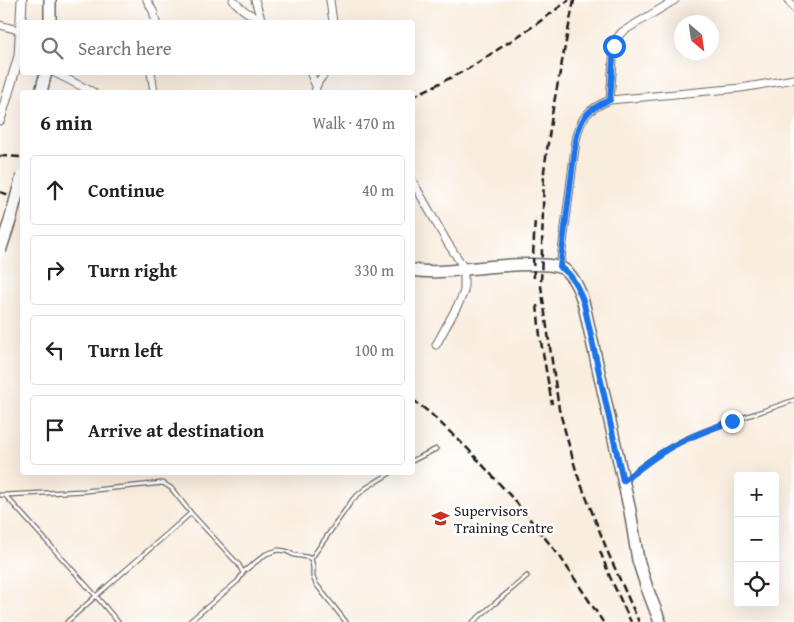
<!DOCTYPE html>
<meta charset="utf-8">
<style>
:root{--surface:#fff;--page:#f2f2f2;--text:#222;--muted:#767676;--line:#e0e0e0}
body{margin:0;font-family:"Gentium Book Plus",serif;background:var(--page);color:var(--text)}
.controls{position:absolute;right:15px;bottom:15px;display:grid;overflow:hidden;border-radius:5px;box-shadow:0 5px 20px #0002}
.controls button{width:45px;height:45px;display:grid;place-items:center;padding:0;border:0;border-bottom:1px solid var(--line);background:var(--surface);color:var(--text);font:25px sans-serif}
.compass{position:absolute;left:674px;top:15px;width:45px;height:45px;border-radius:50%;background:var(--surface);box-shadow:0 5px 20px #0002;rotate:151deg}
.stop{position:absolute;width:15px;height:15px;margin:-11px;border:4px solid #1a73e8;border-radius:50%;background:#fff}
.stop.end{background:#1a73e8;border-color:#fff;box-shadow:0 1px 5px #0008}
.list{margin:0;padding:0;list-style:none}
h2{display:flex;justify-content:space-between;align-items:center;height:65px;margin:0;padding:0 20px;font-size:21px}
h2 small{font-size:16px;font-weight:400;color:var(--muted)}
.list li{display:grid;grid-template-columns:32px 1fr auto;gap:15px;align-items:center;box-sizing:border-box;height:70px;margin:0 10px 10px;padding:0 10px;border:1px solid var(--line);border-radius:5px}
.list b{display:block;font-size:19px;white-space:nowrap}
.list em{font-size:16px;font-style:normal;color:var(--muted)}
.icon{flex:none;width:28px;height:28px;fill:none;stroke:currentColor;stroke-width:2;stroke-linecap:round;stroke-linejoin:round}
.map{position:relative;flex:none;width:794px;height:622px;overflow:hidden}
.search{position:absolute;background:var(--surface);box-shadow:0 5px 20px #0002;left:20px;top:20px;width:395px;height:55px;display:flex;align-items:center;gap:12px;box-sizing:border-box;padding:0 18px;border-radius:5px;color:var(--muted);font-size:19px}
.panel{position:absolute;background:var(--surface);box-shadow:0 5px 20px #0002;left:20px;top:90px;width:395px;height:385px;border-radius:5px}
.map>svg:first-child{display:block}
</style>
<div class="map">
<svg width="794" height="622" viewBox="0 0 794 622">
<rect width="100%" height="100%" fill="#fff"/>
<filter id="ink" filterUnits="userSpaceOnUse"><feTurbulence type="fractalNoise" baseFrequency=".02" numOctaves="2"/><feDisplacementMap in="SourceGraphic" scale="10" xChannelSelector="R" yChannelSelector="G"/><feConvolveMatrix kernelMatrix="1 2 1 2 8 2 1 2 1" color-interpolation-filters="sRGB"/></filter>
<filter id="wash" filterUnits="userSpaceOnUse"><feTurbulence type="fractalNoise" baseFrequency=".0096" numOctaves="4" result="noise"/><feDisplacementMap in="SourceGraphic" scale="20" xChannelSelector="R" yChannelSelector="G"/><feGaussianBlur stdDeviation="1.12" result="paint"/><feColorMatrix in="noise" values="0 0 0 0 0 0 0 0 0 0 0 0 0 0 0 0 0 1.4 0 .05"/><feComposite in="paint" operator="in"/></filter>
<g filter="url(#wash)">
<rect width="100%" height="100%" fill="#f9edde"/>
</g>
<g filter="url(#ink)">
<g fill="none" stroke-linecap="round" stroke-linejoin="round">
<defs>
<path id="service" d="M 412,461 L 436,449
M 626,479 C 645,464 663,450 684,440 C 719,423 758,414 794,400
M 0,495 L 5,495 L 96,596 L 191,513
M 5,495 L 85,491 L 163,483 L 171,488 L 191,513 L 239,565 L 243,573 L 238,581 L 189,622
M 311,559 L 353,499 L 366,488 L 392,472
M 243,572 L 266,554 L 278,550 L 286,551 L 294,555 L 307,557 L 311,559 L 312,562 L 313,568 L 313,577 L 316,584 L 346,622
M 67,622 L 96,596 L 118,622
M 473,622 L 527,576"/>
<path id="minor" d="M 147,0 L 153,11 L 156,22
M 233,0 C 238,5 243,11 250,14 C 255,17 260,19 265,22
M 255,0 L 261,19
M 330,0 L 333,22
M 788,0 L 794,8
M 0,25 L 21,31
M 53,72 L 93,92
M 151,72 L 154,92
M 310,72 L 316,86
M 315,92 C 316,84 320,79 326,72
M 610,100 L 614,46 L 617,38 L 622,32 L 675,0
M 412,180 L 447,242 L 464,268 L 464,291 L 460,301 L 436,345
M 560,267 L 576,140 C 581,116 588,109 610,100 L 741,88 L 794,79"/>
<path id="tertiary" d="M 0,120 L 19,56 L 22,0"/>
<path id="primary" d="M 50,0 L 50,22
M 41,92 L 46,72
M 412,270 C 424,272 436,272 447,271 C 468,269 550,258 565,270 C 577,280 583,299 586,314 L 630,511 L 638,560 L 647,588 L 660,622"/>
</defs>
<use href="#service" stroke="#696560" stroke-width="5.5"/>
<use href="#minor" stroke="#696560" stroke-width="9"/>
<use href="#tertiary" stroke="#696560" stroke-width="11"/>
<use href="#primary" stroke="#696560" stroke-width="14"/>
<use href="#service" stroke="#fff" stroke-width="3"/>
<use href="#minor" stroke="#fff" stroke-width="7"/>
<use href="#tertiary" stroke="#fff" stroke-width="9"/>
<use href="#primary" stroke="#fff" stroke-width="11"/>
<path stroke="#1c1c1c" stroke-width="2.5" stroke-dasharray="8 4" stroke-linecap="butt" d="M 574,0 L 553,108 L 544,171 L 541,286 L 559,409 L 577,474 L 609,555 L 639,622
M 412,97 L 468,69 L 535,25 L 569,0
M 0,156 L 22,157
M 0,192 L 22,199
M 534,278 L 533,257 L 535,218
M 537,305 L 540,336 L 552,404
M 412,399 L 430,413 L 468,449 L 516,502 L 561,558 L 603,622
M 600,551 L 610,577 L 631,622"/>
<defs>
<path id="primary-bridge" d="M 0,251 L 10,221 L 22,176"/>
</defs>
<use href="#primary-bridge" stroke="#696560" stroke-width="14" stroke-linecap="butt"/>
<use href="#primary-bridge" stroke="#fff" stroke-width="11"/>
</g>
</g>
<g fill="none" stroke-linecap="round" stroke-linejoin="round" filter="url(#ink)">
<path stroke="#1a73e8" stroke-width="6" d="M 614,46 L 610,100 C 588,109 581,116 576,140 L 560,267 C 573,274 579,290 584,304 L 623,481 C 639,469 654,456 671,447 C 690,436 711,429 732,421"/>
</g>
<defs>
<symbol id="university-bare" viewBox="-9 -9 18 18"><path d="M0-5L7-2L0 1L-7-2ZM-4 1L0 2.5L4 1V4Q0 6-4 4Z" fill="#c8321e" stroke="#fff" stroke-width="2.5" paint-order="stroke"/></symbol>
</defs>
<g fill-rule="evenodd">
<use href="#university-bare" x="428" y="506" width="25" height="25"/>
</g>
<g text-anchor="middle" dominant-baseline="central" stroke-width="5" stroke-linejoin="round" paint-order="stroke">
<g font-size="15" fill="#1c1c1c" stroke="#fff" text-anchor="start">
<text x="454" y="510">Supervisors<tspan x="454" dy="17">Training Centre</tspan></text>
</g>
</g>
</svg>
<div class="controls">
<button>+</button>
<button>−</button>
<button><svg class="icon" aria-label="locate" viewBox="0 0 24 24"><circle cx="12" cy="12" r="6"/><path d="M12 2v4M12 18v4M2 12h4M18 12h4"/></svg></button>
</div>
<svg class="compass" viewBox="-18 -18 36 36"><path d="M0-13l5 13h-10z" fill="#e53935"/><path d="M0 13l5-13h-10z" fill="#767676"/></svg>
<div class="stop" style="left:614px;top:46px"></div>
<div class="stop end" style="left:732px;top:421px"></div>
<div class="search"><svg class="icon" aria-label="search" viewBox="0 0 24 24"><circle cx="10" cy="10" r="6"/><path d="M15 15l6 6"/></svg>Search here</div>
<section class="panel">
<h2>6 min<small>Walk · 470 m</small></h2>
<ul class="list">
<li><svg class="icon" aria-label="ahead" viewBox="0 0 24 24"><path d="M12 20V5M6 11l6-6 6 6"/></svg><div><b>Continue</b></div><em>40 m</em></li>
<li><svg class="icon" aria-label="right" viewBox="0 0 24 24"><path d="M7 20v-9h11M14 6l5 5-5 5"/></svg><div><b>Turn right</b></div><em>330 m</em></li>
<li><svg class="icon" aria-label="left" viewBox="0 0 24 24"><path d="M17 20v-9H6M10 6l-5 5 5 5"/></svg><div><b>Turn left</b></div><em>100 m</em></li>
<li><svg class="icon" aria-label="arrive" viewBox="0 0 24 24"><path d="M6 21V4h12l-3 4 3 4H6"/></svg><div><b>Arrive at destination</b></div></li>
</ul>
</section>
</div>
